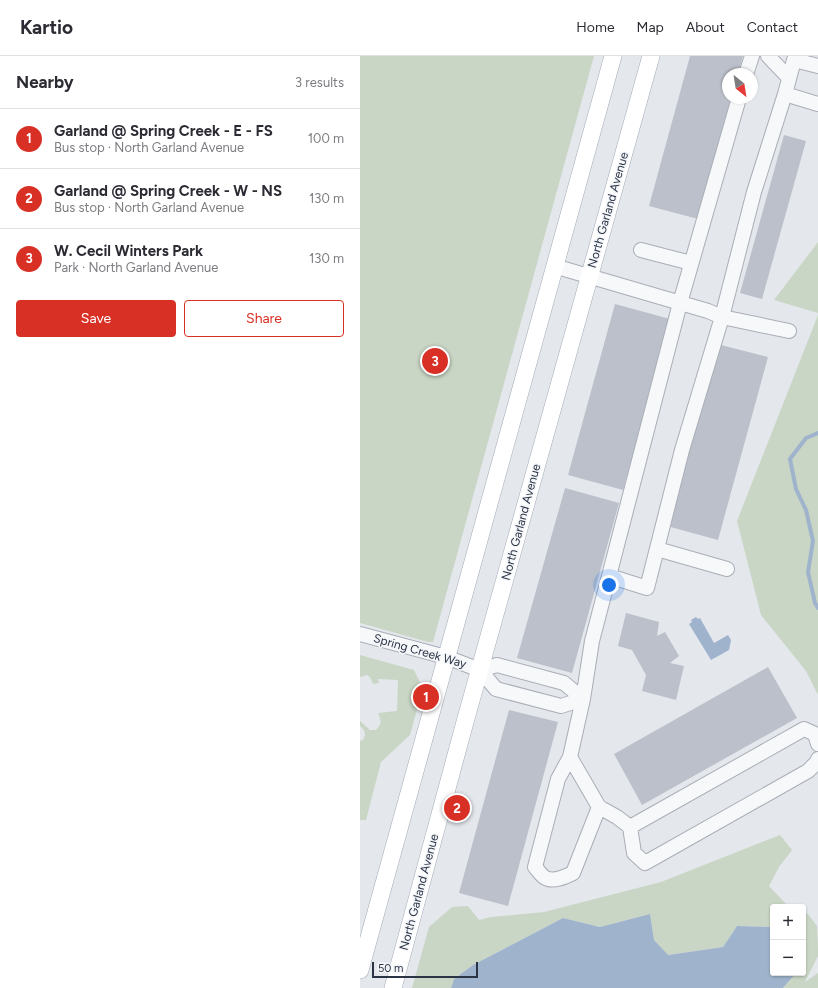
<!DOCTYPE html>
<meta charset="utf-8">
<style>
:root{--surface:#fff;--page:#f2f2f3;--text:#2b2b33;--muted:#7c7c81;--line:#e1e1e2;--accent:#d93025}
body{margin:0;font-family:Figtree,sans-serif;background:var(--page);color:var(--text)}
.controls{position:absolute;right:12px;bottom:12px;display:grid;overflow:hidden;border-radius:4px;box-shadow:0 1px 3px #0004}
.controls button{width:36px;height:36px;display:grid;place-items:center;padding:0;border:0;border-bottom:1px solid var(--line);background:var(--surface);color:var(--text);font:20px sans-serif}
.compass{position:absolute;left:362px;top:12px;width:36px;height:36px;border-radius:50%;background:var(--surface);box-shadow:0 1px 3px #0004;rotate:150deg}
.scale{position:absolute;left:12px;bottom:10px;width:106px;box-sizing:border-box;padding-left:4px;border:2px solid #2b3445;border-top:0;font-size:11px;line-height:14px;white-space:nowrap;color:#2b3445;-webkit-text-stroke:3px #f4f6f9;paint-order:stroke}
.you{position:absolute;left:249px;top:529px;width:14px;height:14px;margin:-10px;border:3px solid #fff;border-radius:50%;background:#1a73e8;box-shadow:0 0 0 6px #1a73e833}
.badge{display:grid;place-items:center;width:26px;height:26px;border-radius:50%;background:var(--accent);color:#fff;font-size:13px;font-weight:700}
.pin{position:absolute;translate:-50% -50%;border:2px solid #fff;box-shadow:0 1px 4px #0006}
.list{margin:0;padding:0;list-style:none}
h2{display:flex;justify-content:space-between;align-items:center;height:52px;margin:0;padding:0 16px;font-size:17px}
h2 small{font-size:13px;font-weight:400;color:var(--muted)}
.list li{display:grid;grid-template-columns:26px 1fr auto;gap:12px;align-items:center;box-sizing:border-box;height:60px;padding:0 16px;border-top:1px solid var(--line)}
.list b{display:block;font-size:15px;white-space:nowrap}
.list p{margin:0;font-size:13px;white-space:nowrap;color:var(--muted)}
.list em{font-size:13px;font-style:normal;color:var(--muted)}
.actions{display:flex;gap:8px;padding:12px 16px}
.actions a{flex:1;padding:9px 0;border:1px solid var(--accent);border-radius:4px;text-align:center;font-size:14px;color:var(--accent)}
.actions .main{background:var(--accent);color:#fff}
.map{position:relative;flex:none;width:458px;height:932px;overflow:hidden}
header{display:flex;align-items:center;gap:24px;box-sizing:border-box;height:56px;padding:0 20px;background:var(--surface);border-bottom:1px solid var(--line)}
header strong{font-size:19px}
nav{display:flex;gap:22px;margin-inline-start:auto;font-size:14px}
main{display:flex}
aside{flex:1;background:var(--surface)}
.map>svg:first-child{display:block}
</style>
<header>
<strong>Kartio</strong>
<nav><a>Home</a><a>Map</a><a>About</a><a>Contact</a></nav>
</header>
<main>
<aside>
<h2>Nearby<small>3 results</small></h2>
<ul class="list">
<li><span class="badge">1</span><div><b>Garland @ Spring Creek - E - FS</b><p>Bus stop · North Garland Avenue</p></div><em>100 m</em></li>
<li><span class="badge">2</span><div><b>Garland @ Spring Creek - W - NS</b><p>Bus stop · North Garland Avenue</p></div><em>130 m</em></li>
<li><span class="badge">3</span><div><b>W. Cecil Winters Park</b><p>Park · North Garland Avenue</p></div><em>130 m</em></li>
</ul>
<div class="actions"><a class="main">Save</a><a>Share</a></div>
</aside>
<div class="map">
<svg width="458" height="932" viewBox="0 0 458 932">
<rect width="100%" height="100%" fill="#e4e7ec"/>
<path fill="#c9d6c5" d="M 0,0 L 234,0 L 73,586 L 68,586 L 0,567 Z
M 458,186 L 458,257 L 414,244 Z
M 458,259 L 458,639 L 446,615 L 401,559 L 377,465 Z
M 0,599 L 54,614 L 63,632 L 50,679 L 21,706 L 6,764 L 0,764 L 0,685 L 3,684 L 5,679 L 4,674 L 0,670 L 0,665 L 10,674 L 16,674 C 23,666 21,665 18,657 L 37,655 L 38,624 L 18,623 L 19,627 L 13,628 L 10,621 L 7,619 L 0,621 Z
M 420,779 L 432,794 L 419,811 L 409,830 L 427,849 L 430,851 L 413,851 L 413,871 L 377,870 L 363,891 L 307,899 L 294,884 L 290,858 L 240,871 L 203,862 L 113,909 L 94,923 L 91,932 L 52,932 L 69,871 L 92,851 L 108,850 L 119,864 L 131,861 L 184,856 L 301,826 Z
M 443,856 L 448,858 L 457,870 L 458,890 L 458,900 L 445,926 L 458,917 L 458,932 L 423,932 L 436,917 L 443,917 Z"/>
<path fill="#9fb4cc" d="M 336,561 L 338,563 L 340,562 L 354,587 L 368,579 L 371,584 L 369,594 L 351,604 L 329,568 L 332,566 L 331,564 Z
M 290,858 L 294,884 L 308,899 L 363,891 L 377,870 L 413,871 L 413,917 L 436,917 L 423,932 L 91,932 L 94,923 L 113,909 L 203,862 L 240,871 Z"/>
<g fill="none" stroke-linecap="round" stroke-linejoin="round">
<path stroke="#9fb4cc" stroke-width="4" d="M 458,377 L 446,382 L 430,403 L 436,433 L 446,454 L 453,485 L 448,516 L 455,547 L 458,552"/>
</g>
<path fill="#bbc0ca" d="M 330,0 L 383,0 L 378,18 L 368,18 L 368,42 L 371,42 L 338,163 L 289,150 Z
M 424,79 L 446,85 L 402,243 L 380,237 Z
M 255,248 L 310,263 L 263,434 L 208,419 Z
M 357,288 L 408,301 L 358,484 L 307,470 Z
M 205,432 L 259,447 L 212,617 L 157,602 Z
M 266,557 L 299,566 L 297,580 L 305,576 L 319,600 L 310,607 L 324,610 L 316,644 L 282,635 L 286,619 L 272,594 L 258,590 Z
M 408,611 L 437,662 L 282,749 L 254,698 Z
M 149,654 L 198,666 L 148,850 L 99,837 Z"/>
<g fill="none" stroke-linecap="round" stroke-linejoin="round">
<defs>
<path id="minor" d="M 408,0 L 429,22
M 386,18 L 392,0
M 425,38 L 434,4 L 458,10
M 281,194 L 331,207
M 194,210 L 348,255 L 362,261 L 322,394 L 287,532 L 249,520 L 232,585 L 223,643 L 210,701 L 239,751 L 213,817 C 205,821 192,827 184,821 C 181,819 178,814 175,811 L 198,723 L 210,701
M 429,275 L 362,261 L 394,136 L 425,38 L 458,48
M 297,493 L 367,513
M 249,520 L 320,247 L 379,42
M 0,578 L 86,601 L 120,614
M 120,614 L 136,633 L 201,650 L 223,643
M 120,614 L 137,609 L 204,627 L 223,643
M 239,751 L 257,761 L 270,771 L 444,673 L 455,678 L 458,688
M 270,771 L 274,797 L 285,807 L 448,715 L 457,706 L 458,703"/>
<path id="major" d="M 0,914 L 253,0
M 33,932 L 105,666 L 291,0"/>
</defs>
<use href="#minor" stroke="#a9aeb7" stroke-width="16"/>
<use href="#major" stroke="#a3abb8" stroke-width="18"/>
<use href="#minor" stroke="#f7f8fa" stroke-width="14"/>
<use href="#major" stroke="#fff" stroke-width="17"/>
</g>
<g text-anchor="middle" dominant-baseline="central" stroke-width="3" stroke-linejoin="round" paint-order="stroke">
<g font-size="12" fill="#2b3445" stroke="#f4f6f9">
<text transform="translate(248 154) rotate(-74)">North Garland Avenue</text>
<text transform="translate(161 466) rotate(-75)">North Garland Avenue</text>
<text transform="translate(60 595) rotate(16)">Spring Creek Way</text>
<text transform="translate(59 836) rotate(-75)">North Garland Avenue</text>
</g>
</g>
</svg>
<div class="controls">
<button>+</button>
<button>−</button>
</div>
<svg class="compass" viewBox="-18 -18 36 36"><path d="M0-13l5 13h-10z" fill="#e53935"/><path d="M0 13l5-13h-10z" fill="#7c7c81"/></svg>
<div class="scale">50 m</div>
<div class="you"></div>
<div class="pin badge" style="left:66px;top:641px">1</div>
<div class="pin badge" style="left:97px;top:752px">2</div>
<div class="pin badge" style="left:75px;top:305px">3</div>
</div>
</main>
